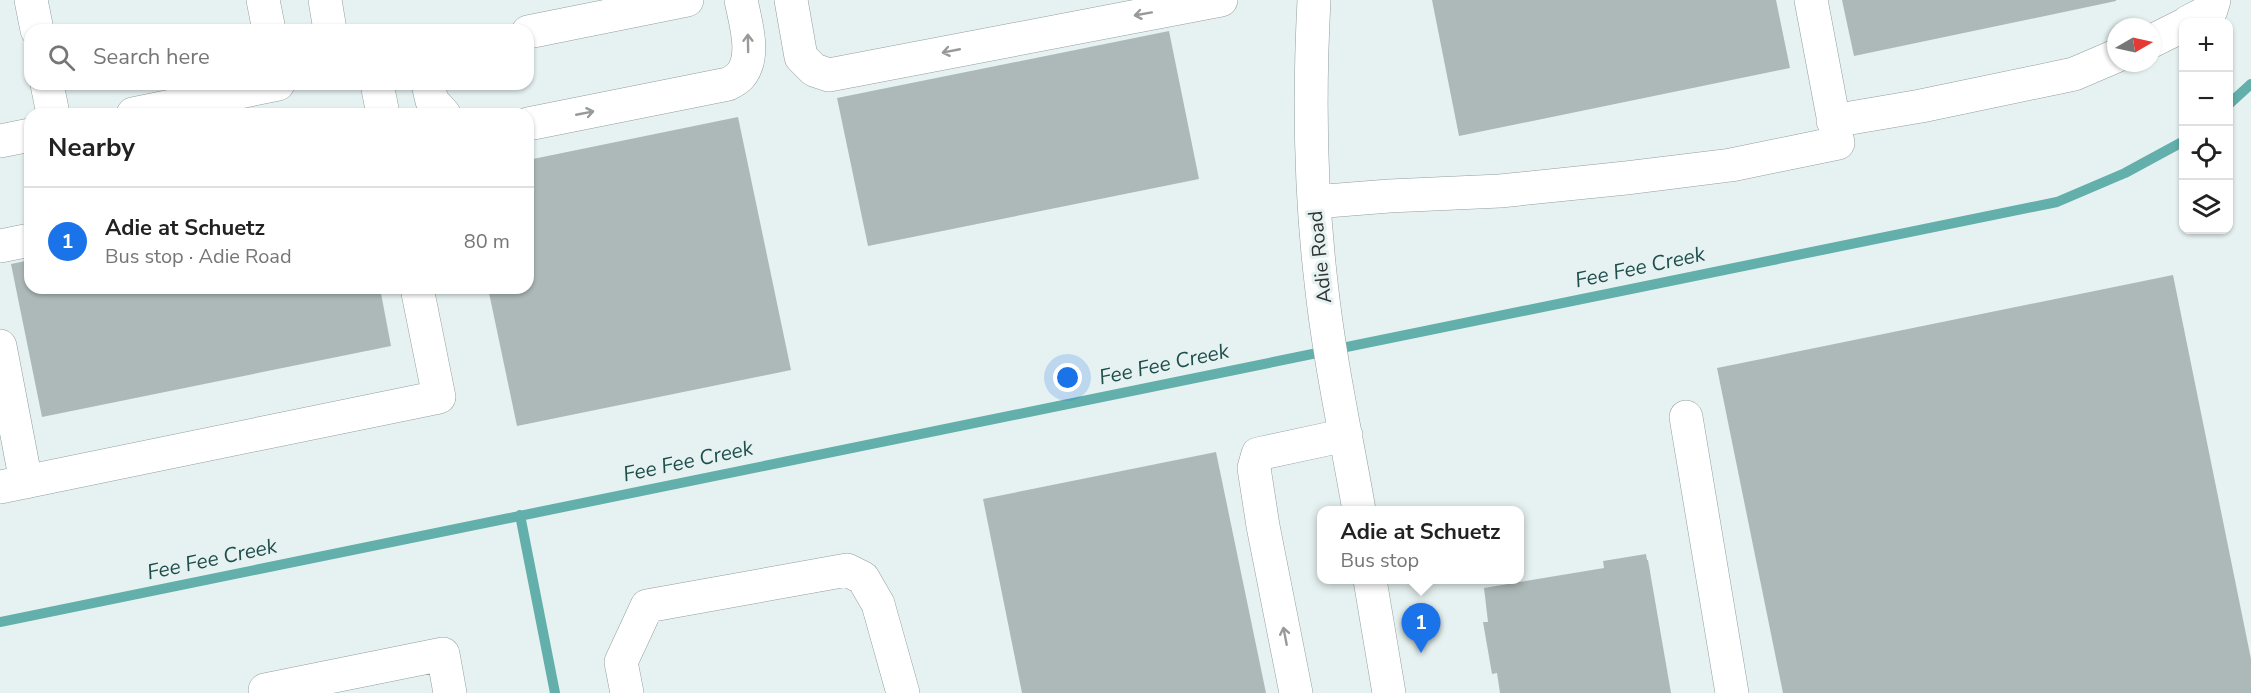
<!DOCTYPE html>
<meta charset="utf-8">
<style>
:root{--surface:#fff;--page:#f6f6f6;--text:#222;--muted:#767676;--line:#e0e0e0;--accent:#1a73e8}
body{margin:0;font-family:"Nunito Sans",sans-serif;background:var(--page);color:var(--text)}
.controls{position:absolute;right:18px;top:18px;display:grid;overflow:hidden;border-radius:12px;box-shadow:0 2px 4px #0004}
.controls button{width:54px;height:54px;display:grid;place-items:center;padding:0;border:0;border-bottom:2px solid var(--line);background:var(--surface);color:var(--text);font:30px sans-serif}
.compass{position:absolute;left:2107px;top:18px;width:54px;height:54px;border-radius:50%;background:var(--surface);box-shadow:0 2px 4px #0004;rotate:81deg}
.you{position:absolute;left:1068px;top:378px;width:21px;height:21px;margin:-15px;border:4px solid #fff;border-radius:50%;background:#1a73e8;box-shadow:0 0 0 9px #1a73e833}
.badge{display:grid;place-items:center;width:39px;height:39px;border-radius:50%;background:var(--accent);color:#fff;font-size:20px;font-weight:700}
.pin{position:absolute;translate:-50% -50px;filter:drop-shadow(0 2px 3px #0008)}
.pin::after{content:'';position:absolute;top:32px;width:21px;height:18px;background:inherit;clip-path:polygon(0 0,100% 0,50% 100%)}
.popup{position:absolute;left:1317px;top:506px;width:207px;height:78px;box-sizing:border-box;display:grid;place-content:center;border-radius:12px;background:var(--surface);filter:drop-shadow(0 2px 4px #0005);font-size:20px;white-space:nowrap;color:var(--muted)}
.popup b{font-size:22px;color:var(--text)}
.popup::after{content:'';position:absolute;left:50%;top:100%;margin-left:-12px;border:12px solid transparent;border-top-color:var(--surface)}
.list{margin:0;padding:0;list-style:none}
h2{display:flex;justify-content:space-between;align-items:center;height:78px;margin:0;padding:0 24px;font-size:26px}
h2 small{font-size:20px;font-weight:400;color:var(--muted)}
.list li{display:grid;grid-template-columns:39px 1fr auto;gap:18px;align-items:center;box-sizing:border-box;height:108px;padding:0 24px;border-top:2px solid var(--line)}
.list b{display:block;font-size:22px;white-space:nowrap}
.list p{margin:0;font-size:20px;white-space:nowrap;color:var(--muted)}
.list em{font-size:20px;font-style:normal;color:var(--muted)}
.icon{flex:none;width:33px;height:33px;fill:none;stroke:currentColor;stroke-width:2;stroke-linecap:round;stroke-linejoin:round}
.map{position:relative;flex:none;width:2251px;height:693px;overflow:hidden}
.search{position:absolute;background:var(--surface);box-shadow:0 2px 4px #0004;left:24px;top:24px;width:510px;height:66px;display:flex;align-items:center;gap:15px;box-sizing:border-box;padding:0 21px;border-radius:18px;color:var(--muted);font-size:22px}
.panel{position:absolute;background:var(--surface);box-shadow:0 2px 4px #0004;left:24px;top:108px;width:510px;height:186px;border-radius:18px}
.map>svg:first-child{display:block}
</style>
<div class="map">
<svg width="2251" height="693" viewBox="0 0 2251 693">
<rect width="100%" height="100%" fill="#e6f2f1"/>
<g fill="none" stroke-linecap="round" stroke-linejoin="round">
<path stroke="#62afab" stroke-width="10" d="M 2228,105 L 2251,84
M 520,515 L 555,693
M 0,622 L 2057,202 L 2125,173 L 2184,141"/>
</g>
<path fill="#adb9b8" d="M 1432,0 L 1776,0 L 1790,68 L 1459,136 Z
M 1842,0 L 2116,0 L 2116,1 L 1854,56 Z
M 1169,31 L 1199,179 L 868,246 L 837,98 Z
M 738,117 L 791,370 L 517,426 L 488,288 L 528,288 L 528,160 Z
M 30,260 L 30,288 L 380,288 L 391,346 L 42,417 L 11,264 Z
M 2173,275 L 2251,659 L 2251,693 L 1783,693 L 1717,368 Z
M 1216,452 L 1266,693 L 1022,693 L 983,499 Z
M 1646,554 L 1647,560 L 1648,560 L 1671,693 L 1500,693 L 1497,673 L 1492,674 L 1483,622 L 1488,622 L 1484,588 L 1604,568 L 1603,561 Z"/>
<g fill="none" stroke-linecap="round" stroke-linejoin="round">
<defs>
<path id="minor" d="M 31,0 L 37,30
M 263,0 L 269,30
M 325,0 L 330,30
M 791,0 L 801,57 L 814,70 L 829,75 L 1221,0
M 1314,0 C 1309,94 1310,188 1321,282 C 1329,358 1346,435 1359,510
M 2188,22 L 2211,10 L 2214,0
M 528,32 L 687,0
M 2152,41 L 2184,25
M 47,84 L 53,114
M 377,84 L 383,114
M 428,84 L 432,101 L 444,114
M 133,114 L 278,84
M 1833,121 L 1921,106 L 2074,74 L 2116,56
M 528,124 L 728,84 C 732,82 737,79 740,76 C 757,57 745,21 741,0
M 0,141 L 30,135
M 1314,202 L 1389,196 L 1500,191 L 1626,178 L 1731,165 L 1838,143 L 1811,0
M 0,246 L 30,240
M 0,346 L 26,482
M 1686,417 L 1732,693
M 0,487 L 439,397 L 417,288
M 1370,580 L 1389,693
M 266,693 L 265,690 L 443,654 L 450,693
M 627,693 L 621,662 L 647,606 L 847,570 L 863,578 L 878,604 L 903,693
M 1296,693 L 1263,526 L 1254,468 L 1258,454 L 1346,435"/>
</defs>
<use href="#minor" stroke="#939e9d" stroke-width="34"/>
<use href="#minor" stroke="#fff" stroke-width="33"/>
</g>
<defs><path id="oneway-shaft" d="M-6 0H5M1.5-3L5.5 0L1.5 3" fill="none" stroke-width="1.6" stroke-linecap="round" stroke-linejoin="round" transform="scale(1.5)"/></defs>
<g stroke="#989a9a">
<use href="#oneway-shaft" transform="translate(1143 14) rotate(170)"/>
<use href="#oneway-shaft" transform="translate(748 43) rotate(-91)"/>
<use href="#oneway-shaft" transform="translate(951 51) rotate(169)"/>
<use href="#oneway-shaft" transform="translate(585 113) rotate(-11)"/>
<use href="#oneway-shaft" transform="translate(1285 636) rotate(-101)"/>
</g>
<g text-anchor="middle" dominant-baseline="central" stroke-width="6" stroke-linejoin="round" paint-order="stroke">
<g font-size="20" fill="#303434" stroke="#e6f2f1">
<text transform="translate(1320 257) rotate(-96)">Adie Road</text>
</g>
<g font-size="21" font-style="italic" fill="#1e4e4c" stroke="#e6f2f1">
<text transform="translate(1640 267) rotate(-12)">Fee Fee Creek</text>
<text transform="translate(1164 364) rotate(-12)">Fee Fee Creek</text>
<text transform="translate(688 461) rotate(-12)">Fee Fee Creek</text>
<text transform="translate(212 559) rotate(-12)">Fee Fee Creek</text>
</g>
</g>
</svg>
<div class="controls">
<button>+</button>
<button>−</button>
<button><svg class="icon" aria-label="locate" viewBox="0 0 24 24"><circle cx="12" cy="12" r="6"/><path d="M12 2v4M12 18v4M2 12h4M18 12h4"/></svg></button>
<button><svg class="icon" aria-label="layers" viewBox="0 0 24 24"><path d="M12 4l9 5-9 5-9-5zM3 14l9 5 9-5"/></svg></button>
</div>
<svg class="compass" viewBox="-18 -18 36 36"><path d="M0-13l5 13h-10z" fill="#e53935"/><path d="M0 13l5-13h-10z" fill="#767676"/></svg>
<div class="you"></div>
<div class="pin badge" style="left:1421px;top:653px">1</div>
<div class="popup"><b>Adie at Schuetz</b>Bus stop</div>
<div class="search"><svg class="icon" aria-label="search" viewBox="0 0 24 24"><circle cx="10" cy="10" r="6"/><path d="M15 15l6 6"/></svg>Search here</div>
<section class="panel">
<h2>Nearby<small></small></h2>
<ul class="list">
<li><span class="badge">1</span><div><b>Adie at Schuetz</b><p>Bus stop · Adie Road</p></div><em>80 m</em></li>
</ul>
</section>
</div>
